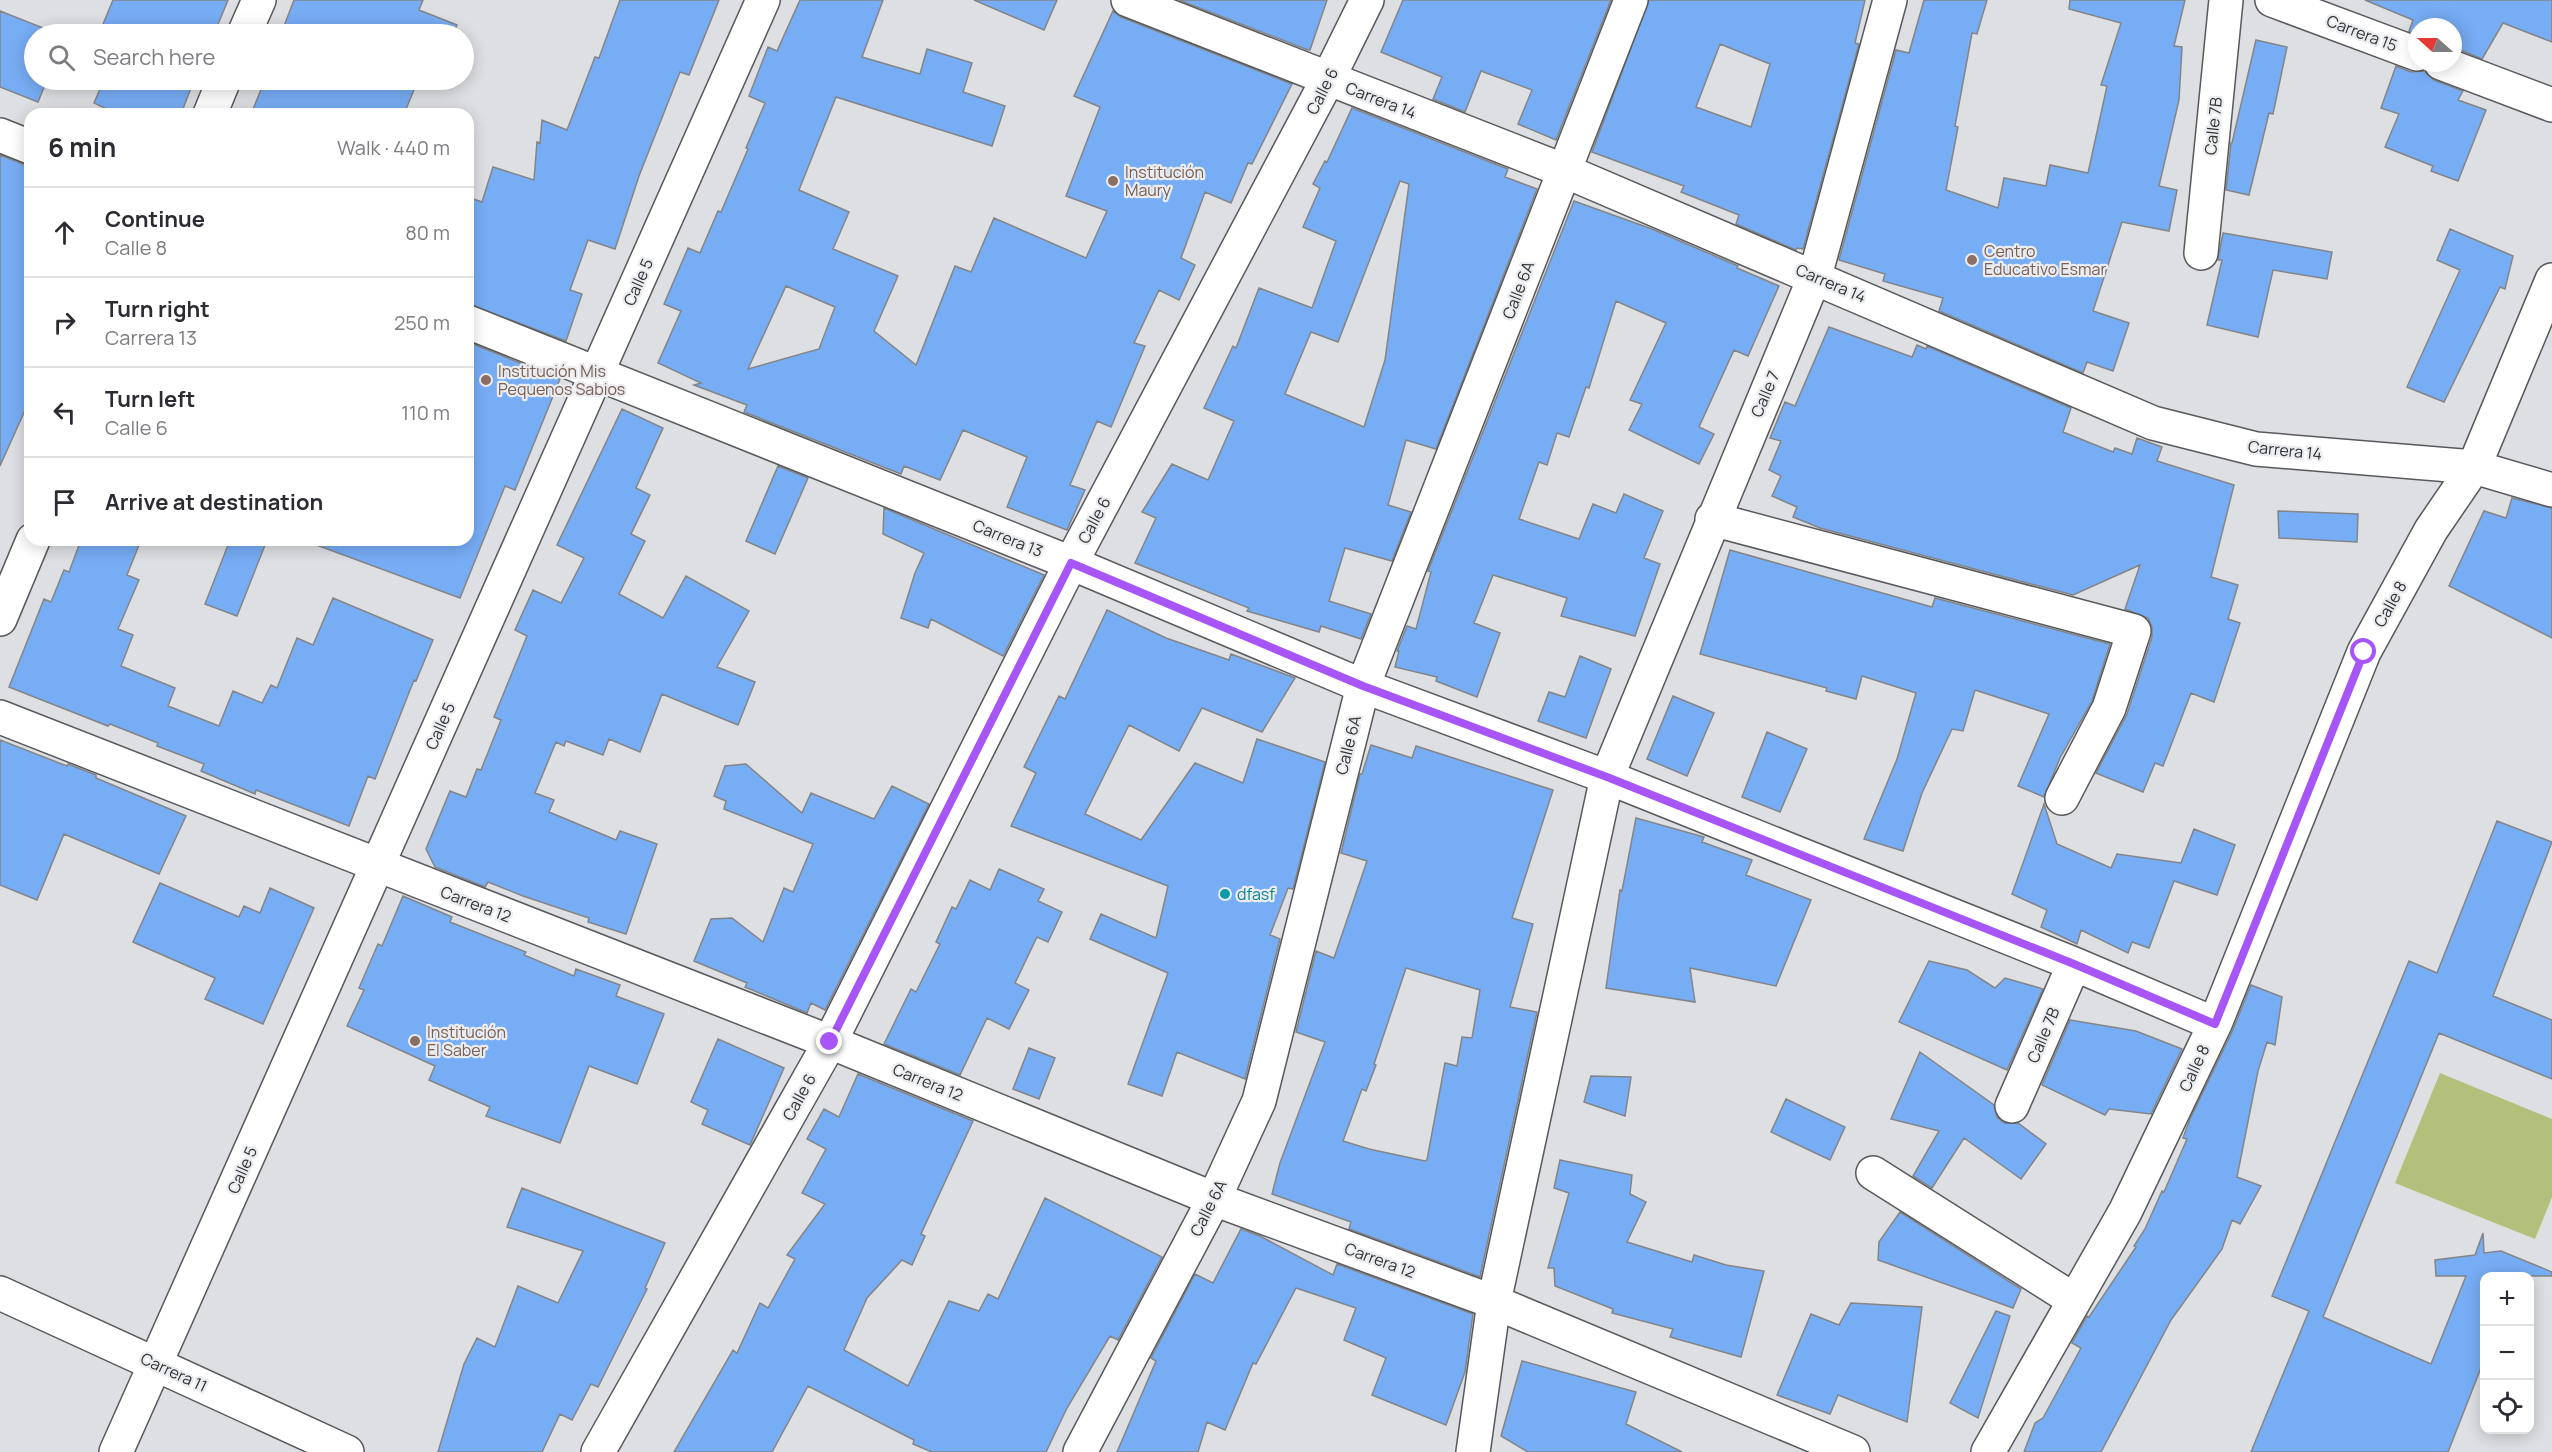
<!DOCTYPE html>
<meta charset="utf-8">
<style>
:root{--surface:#fff;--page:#f7f7f7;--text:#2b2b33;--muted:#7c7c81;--line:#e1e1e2}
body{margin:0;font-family:Manrope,sans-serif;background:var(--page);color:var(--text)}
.controls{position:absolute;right:18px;bottom:18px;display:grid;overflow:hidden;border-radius:12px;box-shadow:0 3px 15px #0003}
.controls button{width:54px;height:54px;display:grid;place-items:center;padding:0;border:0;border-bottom:2px solid var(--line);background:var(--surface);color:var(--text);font:30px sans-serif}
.compass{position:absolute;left:2408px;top:18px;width:54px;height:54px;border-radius:50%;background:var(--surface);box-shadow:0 3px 15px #0003;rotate:291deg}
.stop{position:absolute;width:18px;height:18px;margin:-14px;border:4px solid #a855f7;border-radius:50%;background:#fff}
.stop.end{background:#a855f7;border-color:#fff;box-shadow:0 2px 6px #0008}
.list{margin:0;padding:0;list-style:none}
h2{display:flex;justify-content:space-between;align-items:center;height:78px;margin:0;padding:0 24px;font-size:26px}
h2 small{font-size:20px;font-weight:400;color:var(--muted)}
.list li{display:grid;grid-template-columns:39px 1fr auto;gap:18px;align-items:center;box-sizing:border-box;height:90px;padding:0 24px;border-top:2px solid var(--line)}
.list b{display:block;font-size:22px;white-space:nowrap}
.list p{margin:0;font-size:20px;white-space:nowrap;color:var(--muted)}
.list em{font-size:20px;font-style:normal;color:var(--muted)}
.icon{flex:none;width:33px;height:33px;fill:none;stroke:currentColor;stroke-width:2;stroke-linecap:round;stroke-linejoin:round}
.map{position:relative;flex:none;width:2552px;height:1452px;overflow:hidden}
.search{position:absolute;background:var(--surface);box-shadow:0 3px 15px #0003;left:24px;top:24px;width:450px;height:66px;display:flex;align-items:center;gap:15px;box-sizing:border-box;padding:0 21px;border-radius:33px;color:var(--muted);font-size:22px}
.panel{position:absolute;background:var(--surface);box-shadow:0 3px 15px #0003;left:24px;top:108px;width:450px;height:438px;border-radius:18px}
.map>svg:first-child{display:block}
</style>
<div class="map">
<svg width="2552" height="1452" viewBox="0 0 2552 1452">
<rect width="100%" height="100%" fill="#dddfe3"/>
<path fill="#b2c07b" d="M 2440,1073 L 2552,1119 L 2552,1197 L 2535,1239 L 2395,1183 Z"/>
<path fill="#77adf5" stroke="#838588" stroke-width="1.5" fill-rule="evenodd" d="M 113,0 L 228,0 L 214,34 L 99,34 Z
M 294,0 L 423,0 L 419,10 L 457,25 L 453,34 L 281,34 Z
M 620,0 L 719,0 L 689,75 L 680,72 L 639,176 L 615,249 L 588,240 L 570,290 L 582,294 L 566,341 L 468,304 L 468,197 L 482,202 L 493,167 L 534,180 L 537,142 L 540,143 L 542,120 L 567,130 L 595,57 L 599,58 Z
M 800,0 L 883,0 L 862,57 L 920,74 L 927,49 L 972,63 L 963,92 L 1005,106 L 992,146 L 836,97 L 799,190 L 849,212 L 833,249 L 898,276 L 874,331 L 916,365 L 955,266 L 971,272 L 994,218 L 1086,258 L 1107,211 L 1066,196 L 1100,107 L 1074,96 L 1113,11 L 1121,17 L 1292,84 L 1252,164 L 1248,163 L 1231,203 L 1205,192 L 1181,258 L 1195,265 L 1179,300 L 1159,290 L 1134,343 L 1145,346 L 1111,427 L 1097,421 L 1070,485 L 1085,490 L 1067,530 L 1007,507 L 1027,457 L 963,430 L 940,480 L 904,466 L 901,474 L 744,412 L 747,405 L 694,385 L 701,383 L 658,363 L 681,311 L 664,304 L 688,248 L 700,253 L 718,211 L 721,212 L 748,149 L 746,148 L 765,103 L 749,96 L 768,47 L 777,51 ZM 786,286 L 835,307 L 819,349 L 748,369 Z
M 974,0 L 1057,0 L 1044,30 Z
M 1179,0 L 1327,0 L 1310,50 L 1308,50 Z
M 1403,0 L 1611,0 L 1556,140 L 1518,124 L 1532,90 L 1481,71 L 1465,112 L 1433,99 L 1442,77 L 1381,52 Z
M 1649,0 L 1865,0 L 1855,43 L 1859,44 L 1803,249 L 1797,248 L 1796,250 L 1736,224 L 1739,215 L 1681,192 L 1684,186 L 1592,152 ZM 1720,44 L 1770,64 L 1751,127 L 1696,107 Z
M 1924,0 L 1987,0 L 1977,34 L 1972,33 L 1955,126 L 1958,127 L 1946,190 L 1998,208 L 2004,178 L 2046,186 L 2050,165 L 2088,173 L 2107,86 L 2101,85 L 2121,23 L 2069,9 L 2070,0 L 2185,0 L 2174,46 L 2182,47 L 2179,100 L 2159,186 L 2177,190 L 2169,231 L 2122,222 L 2093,311 L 2129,323 L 2113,371 L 2087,362 L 2083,373 L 1939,311 L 1943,298 L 1883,281 L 1885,274 L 1839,260 L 1896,50 L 1909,53 Z
M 2365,0 L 2552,0 L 2552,42 L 2503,23 L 2482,59 L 2453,47 L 2453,27 L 2417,27 L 2417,34 L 2409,31 L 2413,20 Z
M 0,11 L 58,34 L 34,34 L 34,80 L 47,80 L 38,102 L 0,87 Z
M 2256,40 L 2287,47 L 2273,114 L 2269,113 L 2249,195 L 2226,190 L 2231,143 L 2232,143 Z
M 2396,66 L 2411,72 L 2424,71 L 2434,80 L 2463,91 L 2458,100 L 2486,110 L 2458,181 L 2431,171 L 2433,166 L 2385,147 L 2399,114 L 2381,108 Z
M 102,80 L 194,80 L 181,114 L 117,114 L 94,103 L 104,80 Z
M 265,80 L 418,80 L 404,114 L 251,114 Z
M 1352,108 L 1508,169 L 1505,177 L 1537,189 L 1436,449 L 1406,440 L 1388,505 L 1411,512 L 1392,561 L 1345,548 L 1329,601 L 1371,614 L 1361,639 L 1321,626 L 1319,632 L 1247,611 L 1249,608 L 1135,563 L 1156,518 L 1142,512 L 1172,464 L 1208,480 L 1234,421 L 1204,408 L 1233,346 L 1236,348 L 1259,288 L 1312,308 L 1336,241 L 1303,227 L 1320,188 L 1313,184 L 1325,161 L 1327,162 ZM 1400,181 L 1409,184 L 1385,360 L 1364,427 L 1285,394 L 1311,332 L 1338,342 Z
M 0,155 L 30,167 L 30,399 L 0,466 Z
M 1574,201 L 1652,229 L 1738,266 L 1737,268 L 1779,286 L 1748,356 L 1734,350 L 1699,427 L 1714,434 L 1699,464 L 1629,430 L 1642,404 L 1630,400 L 1666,323 L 1616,301 L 1589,388 L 1586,387 L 1569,437 L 1557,433 L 1547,465 L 1539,462 L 1519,519 L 1579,539 L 1593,504 L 1616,513 L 1624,494 L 1663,511 L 1644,558 L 1660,564 L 1635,636 L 1561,616 L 1567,598 L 1493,575 L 1474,623 L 1500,633 L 1477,697 L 1436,681 L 1437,677 L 1395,667 L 1399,651 L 1397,651 L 1407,626 L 1416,629 L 1431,572 L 1428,571 Z
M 2450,229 L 2513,256 L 2505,289 L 2500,287 L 2444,402 L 2407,387 L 2460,270 L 2437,260 Z
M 2223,233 L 2332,252 L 2327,279 L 2273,270 L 2258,337 L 2207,325 L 2222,260 L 2218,260 Z
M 1829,327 L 1912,357 L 1917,345 L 1926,349 L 1927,346 L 2071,408 L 2063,432 L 2113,452 L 2115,448 L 2132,454 L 2137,438 L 2162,447 L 2157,461 L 2234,485 L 2211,577 L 2238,585 L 2228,619 L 2240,623 L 2214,702 L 2191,693 L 2163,766 L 2155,763 L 2143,792 L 2096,773 L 2127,714 L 2152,637 L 2152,627 L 2148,618 L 2125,609 L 2140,565 L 2073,595 L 1820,528 L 1793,517 L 1797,507 L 1772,496 L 1781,476 L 1769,470 L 1781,441 L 1770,438 L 1785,402 L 1795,406 Z
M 468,342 L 560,379 L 515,490 L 505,486 L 460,598 L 311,543 L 311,540 L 468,540 Z
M 622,409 L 663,428 L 636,488 L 650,495 L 631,534 L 645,541 L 619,594 L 663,618 L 686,576 L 749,611 L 717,667 L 755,682 L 738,725 L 662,694 L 640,752 L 609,739 L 603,755 L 566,741 L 564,746 L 556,742 L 535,793 L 554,800 L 549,812 L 616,840 L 620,831 L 657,844 L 626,934 L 588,922 L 589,918 L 523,896 L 488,882 L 485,887 L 435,867 L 426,849 L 450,791 L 466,797 L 477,769 L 481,770 L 501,720 L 494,717 L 527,636 L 515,630 L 533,590 L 561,603 L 584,558 L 557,545 Z
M 778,466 L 808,478 L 775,554 L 746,541 Z
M 2512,498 L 2552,508 L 2552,638 L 2449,586 L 2484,511 L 2506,518 Z
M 884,508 L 1044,575 L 1003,656 L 931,619 L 928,628 L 901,618 L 915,573 L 924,553 L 883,534 Z
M 2278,511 L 2358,514 L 2357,542 L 2279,538 Z
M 81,540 L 141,540 L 127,575 L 139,580 L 118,629 L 133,635 L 121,666 L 175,688 L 168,706 L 219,726 L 233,691 L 262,703 L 271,685 L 277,688 L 297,638 L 313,645 L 333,598 L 433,640 L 416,681 L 414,680 L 375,779 L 368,776 L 349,826 L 256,790 L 255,794 L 201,771 L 204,764 L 157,746 L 158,743 L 110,724 L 108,726 L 9,687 L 44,599 L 51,602 L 64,570 L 69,572 Z
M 230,540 L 267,540 L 237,616 L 205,604 Z
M 1730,550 L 1932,607 L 1935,598 L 2110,644 L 2092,701 L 2060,758 L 2044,797 L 2018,786 L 2049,714 L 1975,690 L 1963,731 L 1952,729 L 1922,793 L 1903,851 L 1864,839 L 1897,759 L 1916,693 L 1862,676 L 1856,699 L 1826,691 L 1827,688 L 1700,654 Z
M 1107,610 L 1166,638 L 1229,660 L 1231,654 L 1295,678 L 1262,732 L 1202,708 L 1179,751 L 1129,725 L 1085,814 L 1141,840 L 1195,763 L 1243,783 L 1257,739 L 1325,762 L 1293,889 L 1288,888 L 1270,935 L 1280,939 L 1245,1079 L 1177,1052 L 1162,1096 L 1128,1084 L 1168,973 L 1090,939 L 1101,914 L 1156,938 L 1168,886 L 1011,826 L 1036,773 L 1024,767 L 1059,696 L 1065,699 Z
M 1580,656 L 1611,669 L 1586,738 L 1538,721 L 1549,692 L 1565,697 Z
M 1673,696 L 1714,713 L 1687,776 L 1647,759 Z
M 1767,732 L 1807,749 L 1780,812 L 1742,797 Z
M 0,740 L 67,766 L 68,764 L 96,775 L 96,778 L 186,816 L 159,874 L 64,834 L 37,900 L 0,885 Z
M 1371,745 L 1412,758 L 1416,746 L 1553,790 L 1512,918 L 1533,924 L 1510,1007 L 1537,1012 L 1480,1277 L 1349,1229 L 1351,1222 L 1272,1194 L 1280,1163 L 1325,1042 L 1296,1032 L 1316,951 L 1334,958 L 1367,861 L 1341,853 L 1360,774 L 1362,774 ZM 1406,968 L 1480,990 L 1472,1038 L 1462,1037 L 1457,1066 L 1445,1063 L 1427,1160 L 1425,1161 L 1369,1149 L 1343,1141 L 1362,1089 L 1366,1091 L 1376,1065 L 1374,1064 Z
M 746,764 L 802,813 L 811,793 L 874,819 L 892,786 L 929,804 L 825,1010 L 811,1003 L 807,1013 L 745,987 L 747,983 L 694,961 L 711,919 L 732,918 L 763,942 L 784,888 L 793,892 L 813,844 L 724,809 L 726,801 L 714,796 L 725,766 Z
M 2044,804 L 2057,844 L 2111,868 L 2117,854 L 2181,863 L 2194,829 L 2235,845 L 2217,895 L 2174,881 L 2149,948 L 2132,942 L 2128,953 L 2081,930 L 2077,944 L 2041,927 L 2047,910 L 2012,894 Z
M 1636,818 L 1704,837 L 1702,842 L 1752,860 L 1746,875 L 1811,900 L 1776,986 L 1690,968 L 1695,1002 L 1606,988 L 1620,890 L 1622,891 Z
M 2497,821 L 2552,842 L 2493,996 L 2552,1020 L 2552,1079 L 2439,1033 L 2323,1317 L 2431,1364 L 2466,1276 L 2436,1276 L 2435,1260 L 2475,1255 L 2483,1233 L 2484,1253 L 2501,1251 L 2552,1272 L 2552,1276 L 2484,1276 L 2484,1360 L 2448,1452 L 2251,1452 L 2309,1311 L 2272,1296 L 2409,961 L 2437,973 Z
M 999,869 L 1044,889 L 1038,901 L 1062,912 L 1048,942 L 1037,937 L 1015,983 L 1029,990 L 1009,1029 L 987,1018 L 960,1075 L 884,1044 L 911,989 L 916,992 L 940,944 L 936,942 L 952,907 L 956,909 L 970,880 L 990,890 Z
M 160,883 L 239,917 L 244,906 L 260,913 L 270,888 L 314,908 L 263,1024 L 205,999 L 215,978 L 133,942 Z
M 403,896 L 452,917 L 450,922 L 526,952 L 524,955 L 574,976 L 576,969 L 620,985 L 616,996 L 664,1014 L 637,1084 L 589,1066 L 560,1143 L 486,1116 L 490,1107 L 429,1080 L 435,1066 L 347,1026 L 364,990 L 359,988 L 378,944 L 382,946 Z
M 1929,961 L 1967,970 L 1995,988 L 2005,978 L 2043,989 L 2007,1070 L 1899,1022 Z
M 2251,985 L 2282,997 L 2275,1045 L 2267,1042 L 2258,1071 L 2237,1177 L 2261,1186 L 2240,1224 L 2232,1220 L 2222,1249 L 2171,1320 L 2101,1452 L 2024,1452 L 2035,1423 L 2043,1418 L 2081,1348 L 2072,1343 L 2087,1316 L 2089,1317 L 2136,1247 L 2134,1246 L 2145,1229 L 2162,1191 L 2164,1192 L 2187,1139 L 2183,1138 L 2190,1119 L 2232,1032 Z
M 2070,1020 L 2136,1031 L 2182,1049 L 2151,1114 L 2109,1109 L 2105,1115 L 2042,1085 Z
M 718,1039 L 784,1068 L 750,1145 L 702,1124 L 708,1110 L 691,1102 Z
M 1029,1048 L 1055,1058 L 1039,1099 L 1013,1089 Z
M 1920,1052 L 1994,1105 L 1997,1117 L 2004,1123 L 2018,1123 L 2046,1144 L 2021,1179 L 1964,1138 L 1932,1188 L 1913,1176 L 1939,1131 L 1891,1119 Z
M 858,1074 L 973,1121 L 921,1234 L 925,1236 L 912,1265 L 902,1260 L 867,1298 L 844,1350 L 908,1386 L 949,1301 L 979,1311 L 988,1294 L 998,1299 L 1045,1198 L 1162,1257 L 1118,1340 L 1110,1336 L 1067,1408 L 1046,1452 L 932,1452 L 913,1444 L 914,1440 L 808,1386 L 772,1452 L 674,1452 L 733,1350 L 737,1353 L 760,1303 L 768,1308 L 795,1259 L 787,1255 L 825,1204 L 802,1193 L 826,1149 L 807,1139 L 824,1109 L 839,1117 Z
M 1591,1076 L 1631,1077 L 1625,1116 L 1584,1102 Z
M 1786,1099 L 1845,1127 L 1830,1160 L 1771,1132 Z
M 1560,1160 L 1632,1175 L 1630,1194 L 1646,1202 L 1627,1242 L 1692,1262 L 1694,1255 L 1726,1265 L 1764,1271 L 1741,1357 L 1670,1337 L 1673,1329 L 1612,1313 L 1613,1309 L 1555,1286 L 1554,1268 L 1548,1268 L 1569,1193 L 1554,1188 Z
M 522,1188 L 665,1243 L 645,1288 L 647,1289 L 598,1387 L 591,1384 L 572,1420 L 560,1414 L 542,1452 L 438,1452 L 464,1364 L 477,1338 L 495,1347 L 518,1286 L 558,1303 L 583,1251 L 507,1227 Z
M 1900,1212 L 2021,1289 L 2013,1308 L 1878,1260 L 1879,1242 Z
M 1241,1229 L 1260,1236 L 1333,1275 L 1337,1264 L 1473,1314 L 1465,1372 L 1446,1425 L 1372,1395 L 1386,1358 L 1344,1340 L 1356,1308 L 1296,1288 L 1256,1364 L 1253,1363 L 1225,1430 L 1207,1422 L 1198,1452 L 1117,1452 L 1156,1361 L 1151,1358 L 1195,1274 L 1213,1283 Z
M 1851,1303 L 1922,1307 L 1907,1422 L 1838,1395 L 1830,1414 L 1777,1395 L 1811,1314 L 1839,1325 Z
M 1996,1311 L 2010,1316 L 1978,1418 L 1950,1403 Z
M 1522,1361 L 1636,1392 L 1626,1424 L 1682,1452 L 1528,1452 L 1501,1436 Z"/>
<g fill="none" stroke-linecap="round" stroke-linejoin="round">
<defs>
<path id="minor" d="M 1128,0 L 1565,171 L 2153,423 L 2256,449 L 2474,467 L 2552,490
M 2272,0 L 2417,54
M 244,34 L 259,0
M 2441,63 L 2552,105
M 210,114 L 224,80
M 0,135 L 30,147
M 2201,253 L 2226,0
M 468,322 L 1071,563 L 1363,686 L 1607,777 L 2074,964 L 2215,1024
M 1712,519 L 2134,631 L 2109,708 L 2062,798
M 0,619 L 33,540
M 0,717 L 830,1042 L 1214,1199 L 1494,1302 L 1853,1452
M 2012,1106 L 2074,964
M 1873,1173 L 2074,1300
M 0,1293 L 347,1452
M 116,1452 L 763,0
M 598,1452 L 830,1042 L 1071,563 L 1328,79 L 1367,0
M 1080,1452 L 1214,1199 L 1259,1101 L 1363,686 L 1631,0
M 1473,1452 L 1494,1302 L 1607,777 L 1815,276 L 1890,0
M 1988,1452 L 2125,1212 L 2215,1024 L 2364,652 L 2431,530 L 2474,467 L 2552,280"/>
</defs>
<use href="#minor" stroke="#57595c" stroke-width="36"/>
<use href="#minor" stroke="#fff" stroke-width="33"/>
</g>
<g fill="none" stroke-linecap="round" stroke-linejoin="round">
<path stroke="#a855f7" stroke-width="8" d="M 830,1042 L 1071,563 L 1363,686 L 1607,777 L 2074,964 L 2215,1024 L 2364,652"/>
</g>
<g fill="#8d6e63" stroke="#eaecf0" stroke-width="2">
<circle cx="1113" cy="181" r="6"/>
<circle cx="1972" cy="260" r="6"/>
<circle cx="486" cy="380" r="6"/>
<circle cx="415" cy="1041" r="6"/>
</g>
<circle fill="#0f9aa8" stroke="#eaecf0" stroke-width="2" cx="1225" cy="894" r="6"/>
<g text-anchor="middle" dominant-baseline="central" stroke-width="4.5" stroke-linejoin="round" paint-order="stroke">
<g font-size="16" fill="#323334" stroke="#eaecf0">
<text transform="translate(2362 33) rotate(21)">Carrera 15</text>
<text transform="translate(1322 91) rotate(-63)">Calle 6</text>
<text transform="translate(1381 100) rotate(21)">Carrera 14</text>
<text transform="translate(2213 126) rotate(-84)">Calle 7B</text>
<text transform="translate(638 282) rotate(-66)">Calle 5</text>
<text transform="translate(1831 283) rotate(23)">Carrera 14</text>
<text transform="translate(1518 290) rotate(-69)">Calle 6A</text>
<text transform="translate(1765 394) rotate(-67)">Calle 7</text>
<text transform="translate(2285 450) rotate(6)">Carrera 14</text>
<text transform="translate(1094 520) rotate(-62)">Calle 6</text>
<text transform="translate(1008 538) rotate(22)">Carrera 13</text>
<text transform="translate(2390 604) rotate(-61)">Calle 8</text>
<text transform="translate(440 726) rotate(-66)">Calle 5</text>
<text transform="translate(1348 745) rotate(-76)">Calle 6A</text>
<text transform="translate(476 904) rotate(21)">Carrera 12</text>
<text transform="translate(2043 1035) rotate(-67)">Calle 7B</text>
<text transform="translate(2194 1068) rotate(-65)">Calle 8</text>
<text transform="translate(928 1082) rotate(22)">Carrera 12</text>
<text transform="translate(799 1097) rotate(-61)">Calle 6</text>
<text transform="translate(242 1170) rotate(-66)">Calle 5</text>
<text transform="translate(1208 1208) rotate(-63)">Calle 6A</text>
<text transform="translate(1380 1260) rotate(20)">Carrera 12</text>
<text transform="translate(174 1372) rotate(25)">Carrera 11</text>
</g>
<g font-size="16" fill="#785e54" stroke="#eaecf0" text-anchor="start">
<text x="1125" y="172">Institución<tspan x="1125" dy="18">Maury</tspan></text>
<text x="1984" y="251">Centro<tspan x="1984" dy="18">Educativo Esmar</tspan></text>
<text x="498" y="371">Institución Mis<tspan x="498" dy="18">Pequenos Sabios</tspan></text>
<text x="427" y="1032">Institución<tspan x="427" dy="18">El Saber</tspan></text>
</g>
<g font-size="16" fill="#0d838f" stroke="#eaecf0" text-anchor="start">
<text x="1237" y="894">dfasf</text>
</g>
</g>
</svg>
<div class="controls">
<button>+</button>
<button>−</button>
<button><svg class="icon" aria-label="locate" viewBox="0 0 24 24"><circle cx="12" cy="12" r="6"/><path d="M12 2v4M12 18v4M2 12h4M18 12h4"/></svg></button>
</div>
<svg class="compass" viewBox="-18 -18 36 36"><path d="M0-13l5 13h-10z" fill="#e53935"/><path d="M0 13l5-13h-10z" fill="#7c7c81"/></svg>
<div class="stop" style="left:2364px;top:652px"></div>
<div class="stop end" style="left:830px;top:1042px"></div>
<div class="search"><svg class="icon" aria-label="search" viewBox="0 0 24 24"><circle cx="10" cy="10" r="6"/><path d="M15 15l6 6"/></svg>Search here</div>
<section class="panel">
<h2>6 min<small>Walk · 440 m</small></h2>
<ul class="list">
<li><svg class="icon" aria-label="ahead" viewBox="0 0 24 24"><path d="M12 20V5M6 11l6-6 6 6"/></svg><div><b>Continue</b><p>Calle 8</p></div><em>80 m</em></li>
<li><svg class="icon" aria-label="right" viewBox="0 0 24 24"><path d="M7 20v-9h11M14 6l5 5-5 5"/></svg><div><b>Turn right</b><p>Carrera 13</p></div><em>250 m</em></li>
<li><svg class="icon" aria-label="left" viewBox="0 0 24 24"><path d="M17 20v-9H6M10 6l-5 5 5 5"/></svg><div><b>Turn left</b><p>Calle 6</p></div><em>110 m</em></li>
<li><svg class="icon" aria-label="arrive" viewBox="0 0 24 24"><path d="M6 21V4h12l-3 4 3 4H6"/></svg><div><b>Arrive at destination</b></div></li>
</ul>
</section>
</div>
